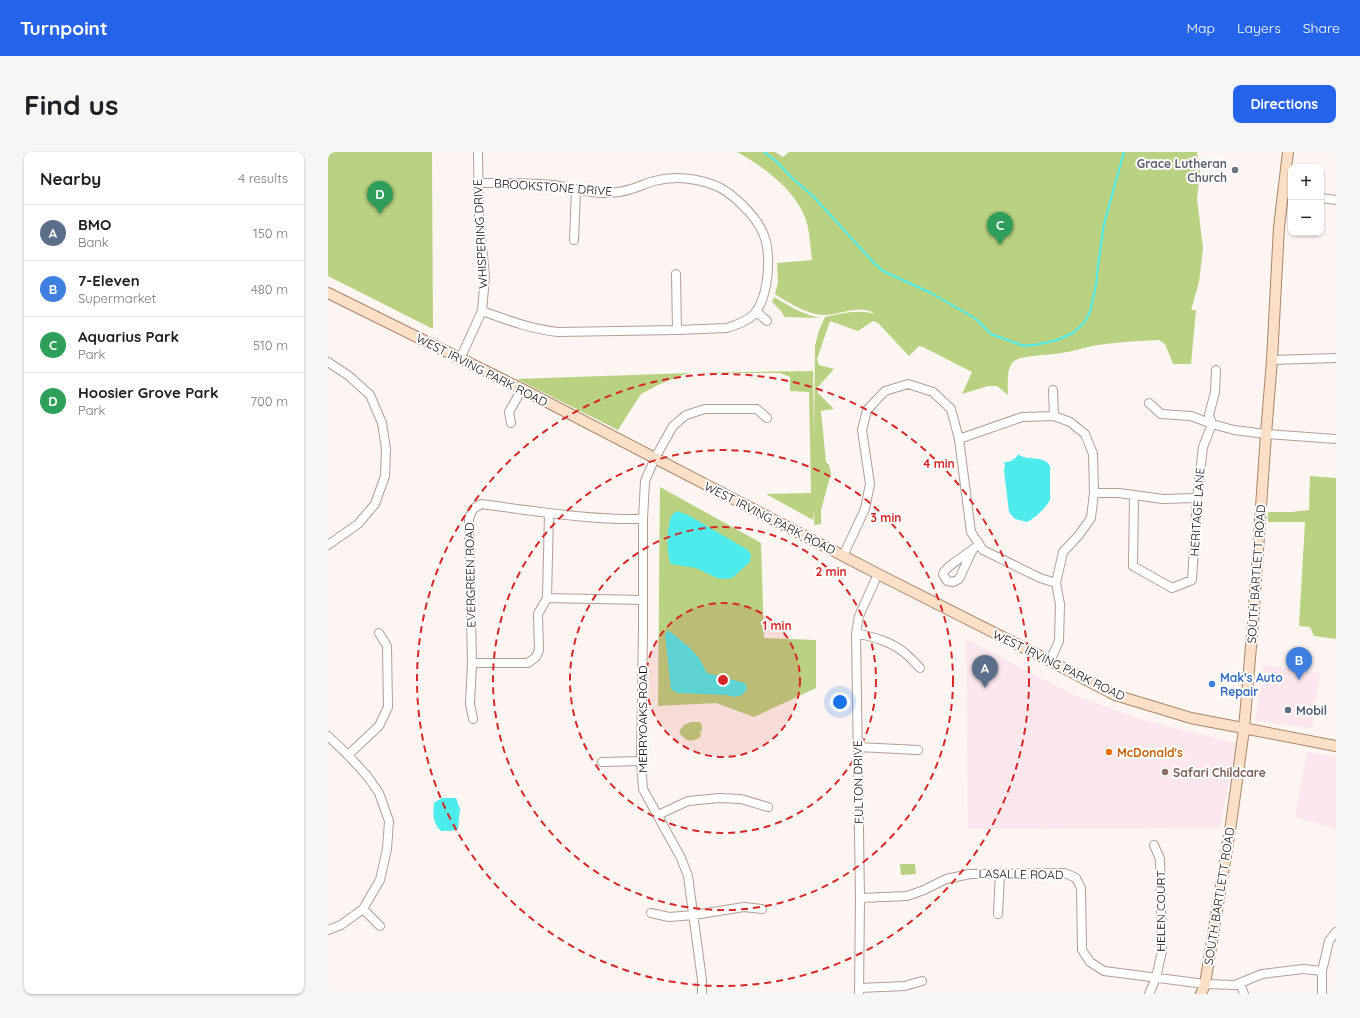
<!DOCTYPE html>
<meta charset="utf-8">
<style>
:root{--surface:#fff;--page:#f6f6f6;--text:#202124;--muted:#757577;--line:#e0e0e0;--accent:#2563eb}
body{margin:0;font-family:Quicksand,sans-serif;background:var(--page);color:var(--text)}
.controls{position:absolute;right:12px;top:12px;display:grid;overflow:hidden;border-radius:8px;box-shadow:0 1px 3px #0004}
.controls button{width:36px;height:36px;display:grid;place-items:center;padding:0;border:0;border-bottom:1px solid var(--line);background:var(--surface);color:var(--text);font:20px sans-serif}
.you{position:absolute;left:512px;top:550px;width:14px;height:14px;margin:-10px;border:3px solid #fff;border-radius:50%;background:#1a73e8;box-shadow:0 0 0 6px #1a73e833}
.badge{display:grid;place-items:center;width:26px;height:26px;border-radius:50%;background:var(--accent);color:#fff;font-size:13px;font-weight:700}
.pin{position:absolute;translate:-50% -33px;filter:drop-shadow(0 1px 2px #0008)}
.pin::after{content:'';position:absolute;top:21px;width:14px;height:12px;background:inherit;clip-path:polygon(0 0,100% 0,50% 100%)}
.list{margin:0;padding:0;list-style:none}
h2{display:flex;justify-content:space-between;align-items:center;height:52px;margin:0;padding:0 16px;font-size:17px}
h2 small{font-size:13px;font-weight:400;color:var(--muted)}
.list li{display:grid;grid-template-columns:26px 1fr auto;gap:12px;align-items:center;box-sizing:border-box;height:56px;padding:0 16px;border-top:1px solid var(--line)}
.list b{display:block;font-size:15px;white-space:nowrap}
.list p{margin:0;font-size:13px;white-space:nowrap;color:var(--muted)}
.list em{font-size:13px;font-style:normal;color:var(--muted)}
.map{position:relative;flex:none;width:1008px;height:842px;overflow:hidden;border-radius:8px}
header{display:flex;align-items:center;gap:24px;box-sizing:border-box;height:56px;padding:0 20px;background:var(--accent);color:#fff}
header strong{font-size:19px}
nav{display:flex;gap:22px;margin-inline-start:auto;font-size:14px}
.intro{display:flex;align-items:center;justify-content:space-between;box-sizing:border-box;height:96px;padding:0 24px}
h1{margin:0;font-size:28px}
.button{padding:10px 18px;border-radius:8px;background:var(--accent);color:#fff;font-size:14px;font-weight:700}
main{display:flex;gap:24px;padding:0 24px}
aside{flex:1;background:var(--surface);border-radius:8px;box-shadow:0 1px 3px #0004}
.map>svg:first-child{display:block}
</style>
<header>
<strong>Turnpoint</strong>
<nav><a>Map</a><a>Layers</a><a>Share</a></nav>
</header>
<div class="intro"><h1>Find us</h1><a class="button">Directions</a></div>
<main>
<aside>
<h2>Nearby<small>4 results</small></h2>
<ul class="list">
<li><span class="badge" style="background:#5c6f8a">A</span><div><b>BMO</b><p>Bank</p></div><em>150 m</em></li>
<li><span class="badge" style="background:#3f7fe0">B</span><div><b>7-Eleven</b><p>Supermarket</p></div><em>480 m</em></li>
<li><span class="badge" style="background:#2e9e5b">C</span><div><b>Aquarius Park</b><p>Park</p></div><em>510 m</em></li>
<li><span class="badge" style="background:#2e9e5b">D</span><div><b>Hoosier Grove Park</b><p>Park</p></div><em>700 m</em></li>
</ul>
</aside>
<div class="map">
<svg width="1008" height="842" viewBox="0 0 1008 842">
<rect width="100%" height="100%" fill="#fdf5f1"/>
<path fill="#fce7ed" d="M 638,487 L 748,544 L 816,568 L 909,591 L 892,676 L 640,677 Z
M 935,513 L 992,521 L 984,576 L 927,569 Z
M 979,599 L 1008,605 L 1008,677 L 967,665 Z"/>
<path fill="#b8d281" d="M 0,0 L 104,0 L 105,177 L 0,124 Z
M 409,0 L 447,0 L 455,5 L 461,0 L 869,0 L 872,20 L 869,47 L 875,96 L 871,130 L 863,158 L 868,158 L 863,212 L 845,212 L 837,192 L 831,188 C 811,189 790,190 770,193 C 758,195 746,199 734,201 C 723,203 694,203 686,209 C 678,215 680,233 680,243 L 669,234 L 660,234 L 634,242 L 644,220 L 595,195 L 591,194 L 581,204 L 550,171 L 545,169 L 530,179 L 502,169 L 489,207 L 491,213 L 506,217 L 489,236 L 490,241 L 506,257 L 493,259 L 498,310 L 501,313 L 503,321 L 493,358 L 493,372 L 486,373 L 486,358 L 485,368 L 438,342 L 483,341 L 481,240 L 462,239 L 462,225 L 452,221 L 362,221 L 355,223 L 332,232 L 313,242 L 290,278 L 189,227 L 362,221 L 485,219 L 486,284 L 487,194 L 490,181 L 497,165 C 514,161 530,157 547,162 C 533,151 510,164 495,163 C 478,162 461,151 447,142 L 450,130 L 449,111 L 484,108 C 482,93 482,76 476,63 C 465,36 433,13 409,0 Z
M 446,145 C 461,154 477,164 494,166 L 456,165 L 454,160 L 444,150 Z
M 982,324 L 1008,326 L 1008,487 L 986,484 L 982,475 L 971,474 L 977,370 L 940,370 L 940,360 L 963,360 L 981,358 Z
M 332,335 L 433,391 L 436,486 L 488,488 L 488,536 L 426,565 L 388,551 L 330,554 Z
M 363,570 L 372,570 L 374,573 L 374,578 L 372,580 L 373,584 C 365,592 355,589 351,579 L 356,573 Z
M 572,712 L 587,712 L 588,722 L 573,723 Z"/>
<path fill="#4debec" d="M 690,302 C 698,310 715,302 722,314 L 722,348 C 717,357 708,365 699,370 L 687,367 L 681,360 L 676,318 L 677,313 L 676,310 C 682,311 688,307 690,302 Z
M 349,359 L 360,363 L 420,398 L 423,403 L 422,410 L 404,426 L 396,427 L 389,426 L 368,416 L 343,412 C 338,403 339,372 344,363 C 345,362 348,360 349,359 Z
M 340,478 L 361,495 L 371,506 L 379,521 L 417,531 L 419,537 L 414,543 L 407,545 L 399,543 L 349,541 L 343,537 L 337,483 Z
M 114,646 L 128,646 L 132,657 L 130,677 L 123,679 L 113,679 C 104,669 105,663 106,651 Z"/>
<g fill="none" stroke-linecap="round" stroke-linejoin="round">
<path stroke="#4debec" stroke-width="2" d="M 436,0 L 448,9 L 464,26 L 485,44 L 546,111 L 555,119 L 603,141 L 638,161 L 649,168 L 663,182 L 696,194 L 712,192 L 729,188 L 745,181 L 756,171 L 762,160 L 768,133 L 770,113 L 776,72 L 796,0"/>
<defs>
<path id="minor" d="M 149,31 C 175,31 200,30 225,33 C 243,35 259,41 276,41 C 285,41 295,40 303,37 C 311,35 318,31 326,29 C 345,24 367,26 386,33 C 403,39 428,64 435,81 C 444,101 441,145 426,162 C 420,169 408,173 399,176 L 349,178 L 230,180 C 203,177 179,168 154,159
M 955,41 L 963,42
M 993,46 L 1008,48
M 246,88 L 248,38
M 348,122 L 349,178
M 428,159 L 439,169
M 132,207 L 154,159 L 157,125 L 151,63 L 150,0
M 944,208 L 1008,206
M 0,210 L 21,224 L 42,243 L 54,271 L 58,297 L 57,324 L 47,352 L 30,372 L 0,393
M 725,238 L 726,264
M 821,251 L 833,262 L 863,264 L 884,272 L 906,278 L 938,282 L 1008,287
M 183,271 L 181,260 L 194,237
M 631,287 L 694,265 L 726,264 L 742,270 L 757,282 L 765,302 L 766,341 L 763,366 L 751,383 L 735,400 L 728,431 L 732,452 L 731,489 L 722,509
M 766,341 L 791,341 L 835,347 L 869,346
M 806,343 L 805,414 L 844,436 L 864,428 L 869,346 L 875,295 L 884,272 L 881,263 L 887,240 L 888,218
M 644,399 L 631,427 L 625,430 L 619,429 L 615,422 C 617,414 644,400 651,392
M 515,404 L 537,357 L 542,332 L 534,278 L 539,258 L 557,239 L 580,232 L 605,240 L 623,257 L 631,287 L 643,380 L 655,398 L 712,426 L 728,431
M 219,446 L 315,448
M 528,481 C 545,485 565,490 578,502 C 583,506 587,511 592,516
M 144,511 L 200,511 L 208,505 L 211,498 L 210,462 L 219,446 L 221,361
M 145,567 L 142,552 L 144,511 L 141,366 L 145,357 L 153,352 C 207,359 261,368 315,367
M 0,584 L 20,603 L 40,625 L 51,641 L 61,669 L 59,697 L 52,728 L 35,757 L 13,773 L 0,778
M 530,595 L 590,598
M 20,603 L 51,574 L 60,555 L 59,494 L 51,481
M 274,610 L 313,609
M 330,663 L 360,649 L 391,646 L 413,647 L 440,655
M 532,746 L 579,744 L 596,738 L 618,727 L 642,722 L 737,721 L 748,726 L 753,736 L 754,798 L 762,810 L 776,819 L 877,832 L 907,833 L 934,822 L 975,817 L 994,819 L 994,842
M 35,757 L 52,774
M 323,761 L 341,765 L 366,763 L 416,755 L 434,757
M 670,762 L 672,722
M 994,819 L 1001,789 L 1008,780
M 912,831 L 916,842
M 531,836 L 577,834 L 594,829
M 374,842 L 374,828 L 360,724 L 353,706 L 315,637 L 313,609 L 315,477 L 315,367 L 317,329 L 327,306 L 345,274 L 358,263 L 377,257 L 429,257 L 439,266
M 531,842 L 532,746 L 528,481 L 531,464 L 550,422
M 821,842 L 828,826 L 834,799 L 832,707 L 826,693"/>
<path id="major" d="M 0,141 L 194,237 L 550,422 L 722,509 L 787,543 L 863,566 L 1008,594
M 873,842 L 877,832 L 903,672 L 916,577 L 925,471 L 938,282 L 944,208 L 951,75 L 960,0"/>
</defs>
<use href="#minor" stroke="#b19f94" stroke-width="10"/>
<use href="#major" stroke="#a8876b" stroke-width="12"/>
<use href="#minor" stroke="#fff" stroke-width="8"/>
<use href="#major" stroke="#fbdfc6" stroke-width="10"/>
</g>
<circle cx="395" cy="528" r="77" fill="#d62828" fill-opacity=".12"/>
<g fill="none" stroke="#d62828" stroke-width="2" stroke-dasharray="7 5">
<circle cx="395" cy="528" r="77"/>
<circle cx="395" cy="528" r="153"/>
<circle cx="395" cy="528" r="230"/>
<circle cx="395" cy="528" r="306"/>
</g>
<circle fill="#6b7280" stroke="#fff" stroke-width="1.5" cx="907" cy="18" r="4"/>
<circle fill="#3f7fe0" stroke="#fff" stroke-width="1.5" cx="884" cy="532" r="4"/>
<circle fill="#5c6f8a" stroke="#fff" stroke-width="1.5" cx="960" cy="558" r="4"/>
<circle fill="#e8710a" stroke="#fff" stroke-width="1.5" cx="781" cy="600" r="4"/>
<circle fill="#8d6e63" stroke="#fff" stroke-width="1.5" cx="837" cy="620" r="4"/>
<g text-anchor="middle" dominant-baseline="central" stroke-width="4" stroke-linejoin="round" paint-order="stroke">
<g font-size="12" font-weight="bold" fill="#5b616d" stroke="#fff" text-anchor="end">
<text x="899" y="11">Grace Lutheran<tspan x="899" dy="14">Church</tspan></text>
</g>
<g font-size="12" fill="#120c08" stroke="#fff">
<text transform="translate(225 35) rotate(4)">BROOKSTONE DRIVE</text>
<text transform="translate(152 82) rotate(-93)">WHISPERING DRIVE</text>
<text transform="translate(154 218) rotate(27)">WEST IRVING PARK ROAD</text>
<text transform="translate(869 360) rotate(-86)">HERITAGE LANE</text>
<text transform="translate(442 366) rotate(27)">WEST IRVING PARK ROAD</text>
<text transform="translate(928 422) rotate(-86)">SOUTH BARTLETT ROAD</text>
<text transform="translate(142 423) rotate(-91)">EVERGREEN ROAD</text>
<text transform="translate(731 513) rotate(26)">WEST IRVING PARK ROAD</text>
<text transform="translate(314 567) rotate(-90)">MERRYOAKS ROAD</text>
<text transform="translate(530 630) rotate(-91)">FULTON DRIVE</text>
<text transform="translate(693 722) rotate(1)">LASALLE ROAD</text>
<text transform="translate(891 744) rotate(-81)">SOUTH BARTLETT ROAD</text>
<text transform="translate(832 759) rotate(-90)">HELEN COURT</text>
</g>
<g font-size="12" font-weight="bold" fill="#366cbe" stroke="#fff" text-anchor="start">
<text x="892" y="525">Mak's Auto<tspan x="892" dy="14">Repair</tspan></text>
</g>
<g font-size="12" font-weight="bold" fill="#4e5e75" stroke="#fff" text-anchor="start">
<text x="968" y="558">Mobil</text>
</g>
<g font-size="12" font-weight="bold" fill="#c56008" stroke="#fff" text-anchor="start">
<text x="789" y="600">McDonald's</text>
</g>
<g font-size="12" font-weight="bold" fill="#785e54" stroke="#fff" text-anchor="start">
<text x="845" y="620">Safari Childcare</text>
</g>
</g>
<circle cx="395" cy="528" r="6" fill="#d62828" stroke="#fff" stroke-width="2"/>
<g font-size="12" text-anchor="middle" font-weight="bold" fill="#d62828" stroke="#fff" stroke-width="4" stroke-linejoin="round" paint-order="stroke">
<text x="611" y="316">4 min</text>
<text x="558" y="370">3 min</text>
<text x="503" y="424">2 min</text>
<text x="449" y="478">1 min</text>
</g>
</svg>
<div class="controls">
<button>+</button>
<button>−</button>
</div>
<div class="you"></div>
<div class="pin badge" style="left:657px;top:536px;background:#5c6f8a">A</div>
<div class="pin badge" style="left:971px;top:528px;background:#3f7fe0">B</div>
<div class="pin badge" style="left:672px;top:93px;background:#2e9e5b">C</div>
<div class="pin badge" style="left:52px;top:62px;background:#2e9e5b">D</div>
</div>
</main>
